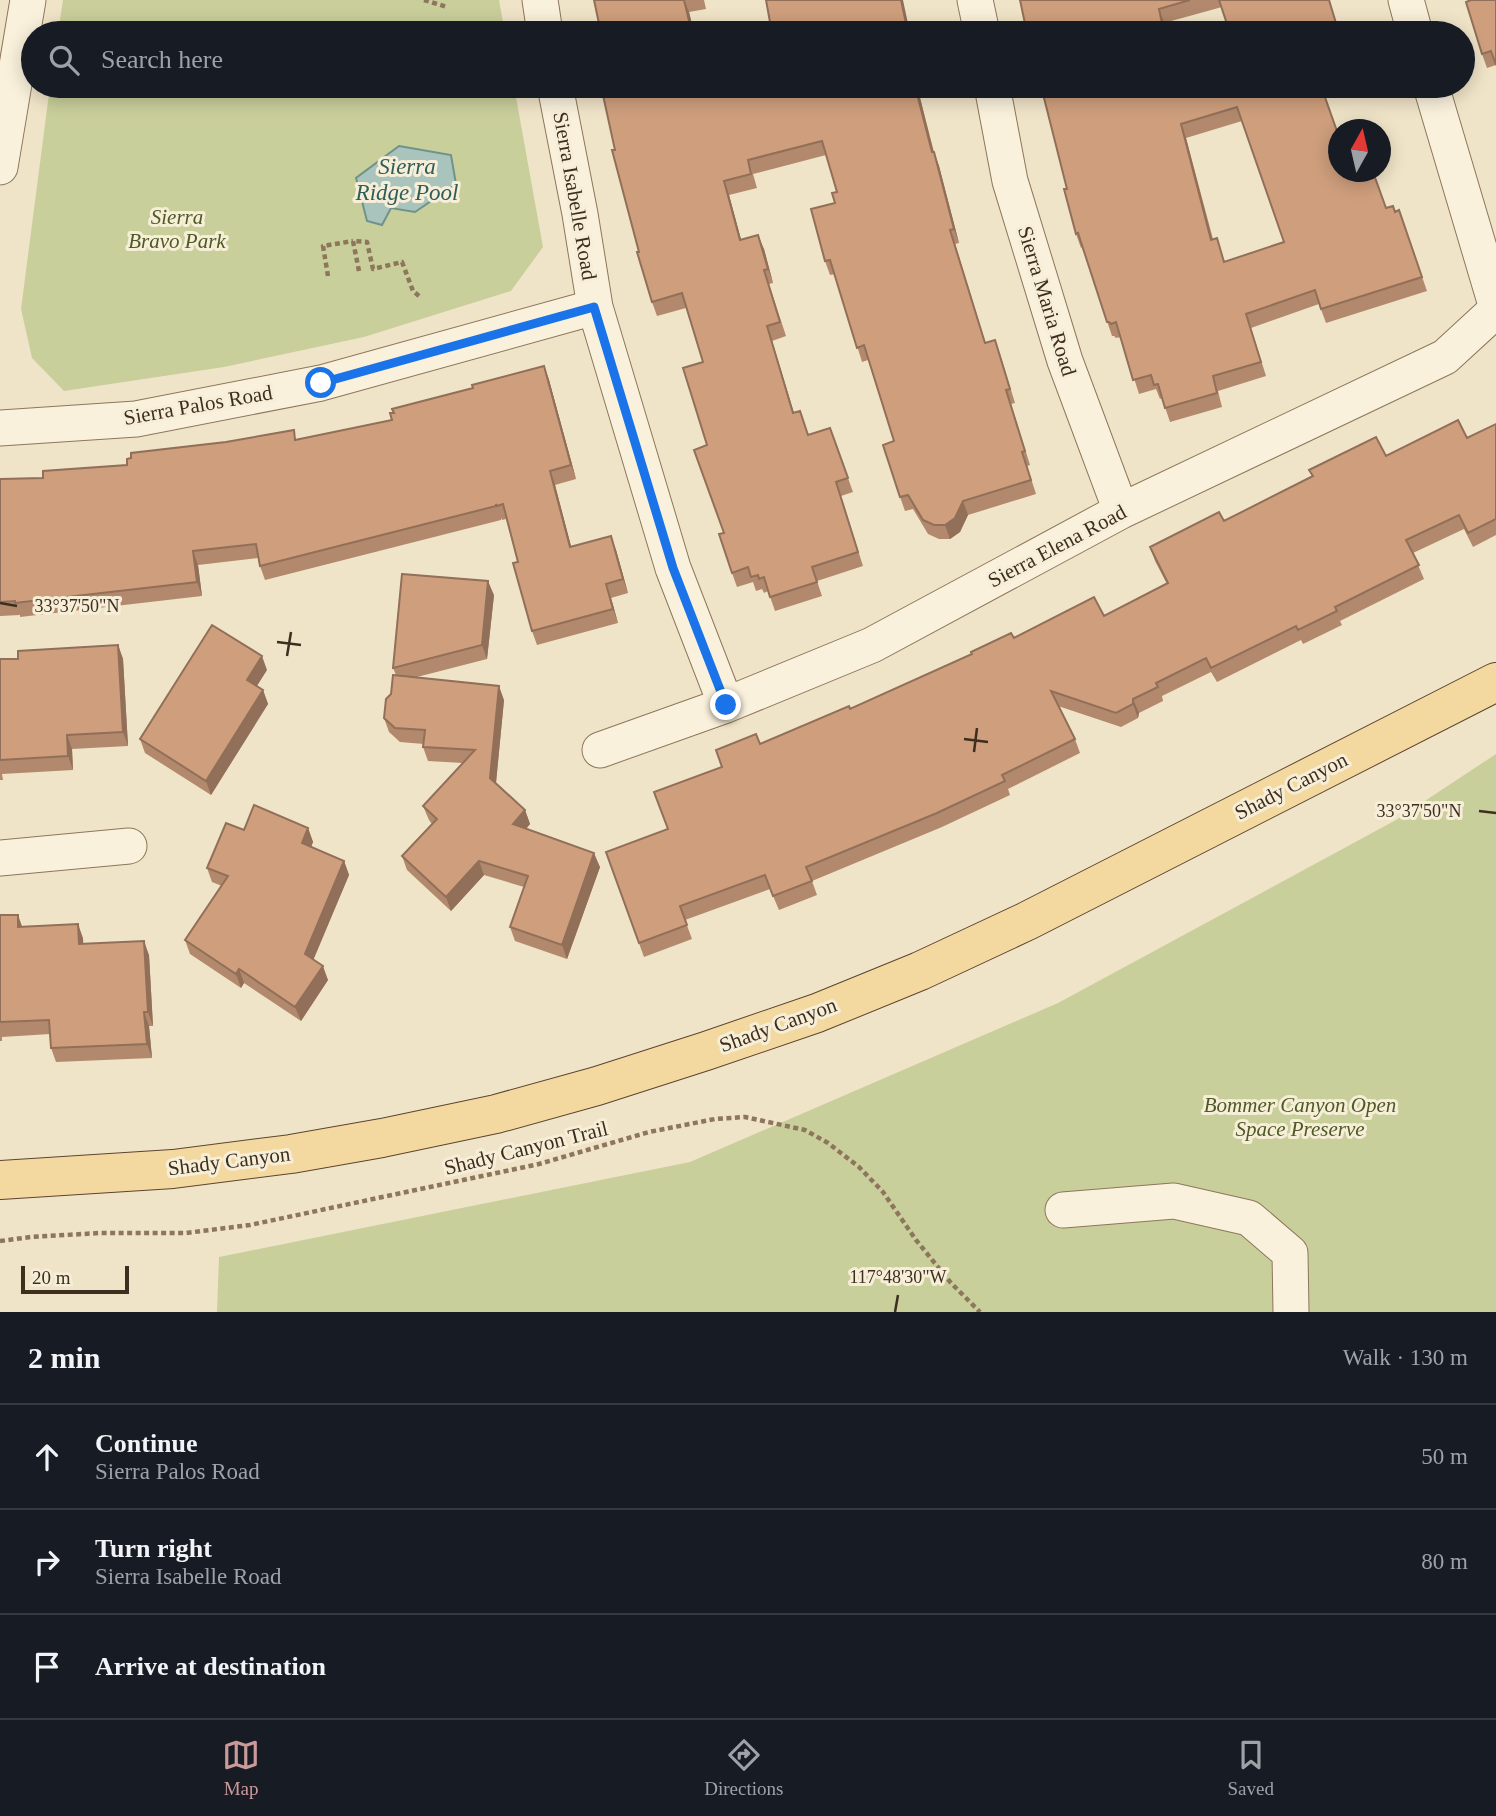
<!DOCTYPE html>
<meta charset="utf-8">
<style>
:root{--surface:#171b24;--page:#242831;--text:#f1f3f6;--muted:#9ea1a6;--line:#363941;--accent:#cc999b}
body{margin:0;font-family:"Times New Roman",serif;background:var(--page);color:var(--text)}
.compass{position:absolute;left:1328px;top:119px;width:63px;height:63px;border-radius:50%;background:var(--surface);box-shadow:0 4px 18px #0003;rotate:8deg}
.scale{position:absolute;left:21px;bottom:18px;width:108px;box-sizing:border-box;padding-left:7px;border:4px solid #3d2e20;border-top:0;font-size:19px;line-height:24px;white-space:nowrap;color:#3d2e20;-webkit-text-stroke:5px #f7eed8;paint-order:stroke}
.stop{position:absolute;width:21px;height:21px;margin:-16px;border:5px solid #1a73e8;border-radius:50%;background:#fff}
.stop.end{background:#1a73e8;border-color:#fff;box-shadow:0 2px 7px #0008}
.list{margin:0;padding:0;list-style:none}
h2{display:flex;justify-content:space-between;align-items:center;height:91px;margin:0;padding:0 28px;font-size:30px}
h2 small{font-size:23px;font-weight:400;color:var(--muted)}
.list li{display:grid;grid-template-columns:46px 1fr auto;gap:21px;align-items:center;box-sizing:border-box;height:105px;padding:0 28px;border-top:2px solid var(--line)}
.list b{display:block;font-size:26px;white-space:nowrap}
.list p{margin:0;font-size:23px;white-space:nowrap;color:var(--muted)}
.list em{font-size:23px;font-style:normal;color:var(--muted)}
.icon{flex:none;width:38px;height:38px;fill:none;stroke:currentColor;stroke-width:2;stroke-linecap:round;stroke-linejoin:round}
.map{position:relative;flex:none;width:1496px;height:1312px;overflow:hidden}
.search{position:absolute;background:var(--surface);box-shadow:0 4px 18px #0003;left:21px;right:21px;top:21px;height:77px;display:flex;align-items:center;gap:18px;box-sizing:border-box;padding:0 24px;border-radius:38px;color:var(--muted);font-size:26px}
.sheet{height:406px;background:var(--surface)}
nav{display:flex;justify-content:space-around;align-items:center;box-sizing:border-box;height:98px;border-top:2px solid var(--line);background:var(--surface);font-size:19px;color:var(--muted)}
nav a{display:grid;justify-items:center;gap:4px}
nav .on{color:var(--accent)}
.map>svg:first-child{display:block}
</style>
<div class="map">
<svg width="1496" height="1312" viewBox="0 0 1496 1312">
<rect width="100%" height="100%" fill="#f0e4c8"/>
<path fill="#c9cf9b" d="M 63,0 L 499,0 L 505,33 L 58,33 Z
M 50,86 L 514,86 L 543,247 L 511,291 L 364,337 L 224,367 L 64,391 L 32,358 L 21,309 Z
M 1496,754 L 1496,1312 L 217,1312 L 219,1257 L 690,1162 L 1058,1003 L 1396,820 Z"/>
<path fill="#a9c4bc" stroke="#6f938a" stroke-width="2" d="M 399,146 L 451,155 L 456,184 L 415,212 L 391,208 L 382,225 L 367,221 L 356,178 Z"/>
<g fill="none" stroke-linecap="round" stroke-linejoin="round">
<defs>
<path id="minor" d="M 540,0 L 545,33
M 975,0 L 982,33
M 1406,0 L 1415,33
M 555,86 L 580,214 L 595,307 L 673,568 L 726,705
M 992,86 L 1010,181 L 1065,361 L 1121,511
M 1431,86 L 1496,305
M 0,167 L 28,0
M 0,428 L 136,419 L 321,383 L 595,307
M 600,750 L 726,705 L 872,645 L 1121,511 L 1445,357 L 1496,310
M 0,858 L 129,846
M 1063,1210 L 1174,1201 L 1249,1218 L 1290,1253 L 1291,1312"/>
<path id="major" d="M 0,1180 L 173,1169 L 291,1154 L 382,1138 L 496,1114 L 597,1086 L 706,1051 L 817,1013 L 920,971 L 1027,921 L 1496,682"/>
</defs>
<use href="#minor" stroke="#8d765c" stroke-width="37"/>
<use href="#major" stroke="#5b4430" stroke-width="40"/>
<path stroke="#8d765c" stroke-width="4.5" stroke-dasharray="5 3.5" stroke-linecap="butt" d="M 424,0 L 447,7
M 359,271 L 353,241 L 367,242 L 373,269 L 402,262 L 413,291 L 419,296
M 328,276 L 323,246 L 353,241
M 0,1241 L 31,1237 L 100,1233 L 186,1233 L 250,1225 L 539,1164 L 649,1132 L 715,1119 L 745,1117 L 805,1130 L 828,1143 L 859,1167 L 883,1192 L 916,1240 L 951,1283 L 980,1312"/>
<use href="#minor" stroke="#faf1dc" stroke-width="35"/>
<use href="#major" stroke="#f3d9a0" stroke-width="38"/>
</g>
<path fill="#b2896c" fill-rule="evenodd" d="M 594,0 L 704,0 L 706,9 L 689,12 L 694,33 L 601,33 Z
M 1020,0 L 1327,0 L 1334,14 L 1222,7 L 1164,23 Z
M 1496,0 L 1496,65 L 1487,68 L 1482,54 Z
M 601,86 L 917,86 L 934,152 L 939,166 L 959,243 L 955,244 L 985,343 L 995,340 L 1000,354 L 1015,403 L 1011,404 L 1030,465 L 1027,466 L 1036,494 L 968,515 L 960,532 L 950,539 L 939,539 L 928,534 L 913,509 L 905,511 L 900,497 L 894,441 L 868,360 L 862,362 L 835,274 L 830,275 L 825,261 L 837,192 L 826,155 L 753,174 L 757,188 L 729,195 L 741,240 L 764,249 L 773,283 L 769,284 L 786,336 L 772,341 L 794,413 L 809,435 L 830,428 L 853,492 L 841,496 L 863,566 L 817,581 L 822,596 L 775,611 L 768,591 L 764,593 L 762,589 L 756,591 L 753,582 L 737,587 L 732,573 L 707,445 L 703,362 L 686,308 L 657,316 L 652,302 L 639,252 L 615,150 Z
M 1041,86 L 1356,86 L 1357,87 L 1325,96 L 1339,172 L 1386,208 L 1395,211 L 1399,210 L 1427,291 L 1326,323 L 1319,304 L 1251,328 L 1266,376 L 1218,391 L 1222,407 L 1170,422 L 1162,398 L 1160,399 L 1156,389 L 1139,394 L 1121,337 L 1116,338 L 1114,336 L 1112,336 L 1082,247 L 1081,248 L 1076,234 L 1067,189 ZM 1242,121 L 1284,242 L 1225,262 L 1213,239 L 1186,138 Z
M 544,366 L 549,380 L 576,479 L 555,485 L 571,547 L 616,550 L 628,593 L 611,598 L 618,623 L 537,645 L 532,631 L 518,562 L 506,519 L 502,520 L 501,518 L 501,520 L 265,580 L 260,566 L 258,558 L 198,565 L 202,596 L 20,617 L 20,615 L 0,616 L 0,479 L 43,478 L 297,440 L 392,420 L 473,388 Z
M 1496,424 L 1496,535 L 1473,547 L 1464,529 L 1413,553 L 1424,579 L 1340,621 L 1342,625 L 1303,644 L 1301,640 L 1217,682 L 1211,672 L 1162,696 L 1163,701 L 1139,713 L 1138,718 L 1121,727 L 1058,706 L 1075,739 L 1080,753 L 1008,789 L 1010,795 L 942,827 L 812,881 L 817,895 L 779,910 L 770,889 L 685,920 L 692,939 L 644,957 L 606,852 L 668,829 L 760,744 L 850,709 L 1014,638 L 1104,616 L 1167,584 L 1155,561 L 1150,547 L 1224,521 L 1312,477 L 1309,470 L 1386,456 L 1467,438 Z
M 494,595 L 487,659 L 417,677 L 504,700 L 496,784 L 525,810 L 530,824 L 526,829 L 600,867 L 567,959 L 515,941 L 510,927 L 524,887 L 484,875 L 451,911 L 407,870 L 402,856 L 432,824 L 429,820 L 423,806 L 463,763 L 428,761 L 423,747 L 424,744 L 400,742 L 389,732 L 384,718 L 396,675 L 393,668 Z
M 118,645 L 123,659 L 128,746 L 72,749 L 73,770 L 2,774 L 3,780 L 0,780 L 0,659 L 18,659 Z
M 267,670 L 256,686 L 263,690 L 268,704 L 211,795 L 145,753 L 140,739 Z
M 308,828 L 313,842 L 311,847 L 344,861 L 349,875 L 313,959 L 328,980 L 301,1021 L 244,983 L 241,988 L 190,954 L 185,940 L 222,886 L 212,882 L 207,868 L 244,830 Z
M 0,915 L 23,927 L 83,938 L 83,944 L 149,955 L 153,1026 L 149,1026 L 152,1058 L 56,1062 L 51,1048 L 50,1034 L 2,1037 L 2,1041 L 0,1041 Z"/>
<path fill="#916f58" d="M 684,0 L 689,12 L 694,33 L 692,33 Z
M 901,0 L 903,0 L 910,33 L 908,33 Z
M 1159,9 L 1164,23 L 1166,33 L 1164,33 Z
M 915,86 L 917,86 L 937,166 L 932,152 Z
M 1181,124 L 1186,138 L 1216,254 L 1211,240 Z
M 934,152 L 939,166 L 959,243 L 954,229 Z
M 724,181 L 729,195 L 745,254 L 740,240 Z
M 950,230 L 955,244 L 990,358 L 985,343 Z
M 758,235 L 764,249 L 773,283 L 768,269 Z
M 767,326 L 772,341 L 798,427 L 793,413 Z
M 544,366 L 549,380 L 576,479 L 571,465 Z
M 550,471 L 555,485 L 575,561 L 570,547 Z
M 963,501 L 968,515 L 960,532 L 950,539 L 945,525 Z
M 611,536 L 616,550 L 628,593 L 623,579 Z
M 193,551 L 198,565 L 202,596 L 197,582 Z
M 488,581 L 494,595 L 487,659 L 482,645 Z
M 606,584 L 611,598 L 618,623 L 613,609 Z
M 118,645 L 123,659 L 128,746 L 123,732 Z
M 262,656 L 267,670 L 252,694 L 247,680 Z
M 499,686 L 504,700 L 495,792 L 490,778 Z
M 263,690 L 268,704 L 211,795 L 206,781 Z
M 1133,699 L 1139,713 L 1138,718 L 1133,704 Z
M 67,735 L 72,749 L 73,770 L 68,756 Z
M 525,810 L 530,824 L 518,838 L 513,824 Z
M 308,828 L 313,842 L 307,857 L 302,843 Z
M 594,853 L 600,867 L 567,959 L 562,945 Z
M 344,861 L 349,875 L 310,968 L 305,954 Z
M 479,861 L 484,875 L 451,911 L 446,897 Z
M 18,915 L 23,929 L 18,927 Z
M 78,924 L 83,938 L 84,958 L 79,944 Z
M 144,941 L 149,955 L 153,1026 L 148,1012 Z
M 323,966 L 328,980 L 301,1021 L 295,1007 Z
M 239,969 L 244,983 L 241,988 L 236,974 Z
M 144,1012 L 149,1026 L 152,1058 L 147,1044 Z"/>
<path fill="#cf9f7d" stroke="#916f58" stroke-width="2" fill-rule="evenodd" d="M 594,0 L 684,0 L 692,33 L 601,33 Z
M 766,0 L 901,0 L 908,33 L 772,33 Z
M 1020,0 L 1190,0 L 1159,9 L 1164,33 L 1027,33 Z
M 1219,0 L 1329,0 L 1339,33 L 1230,33 Z
M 1471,0 L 1496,0 L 1496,65 L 1491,51 L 1482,54 L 1466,2 Z
M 601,86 L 915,86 L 932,152 L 934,152 L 954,229 L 950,230 L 985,343 L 995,340 L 1010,389 L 1006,390 L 1025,451 L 1022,452 L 1031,480 L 963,501 L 955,518 L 945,525 L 934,525 L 923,520 L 908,495 L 900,497 L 883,445 L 894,441 L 864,345 L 857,348 L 830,260 L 825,261 L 811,209 L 835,203 L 832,193 L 837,192 L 822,141 L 748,160 L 751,174 L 724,181 L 740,240 L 758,235 L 768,269 L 764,270 L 780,322 L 767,326 L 793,413 L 800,411 L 808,435 L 830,428 L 848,478 L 836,482 L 858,552 L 812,567 L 817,582 L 770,597 L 764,577 L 759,579 L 758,575 L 751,577 L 748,567 L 732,573 L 719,534 L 724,533 L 694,450 L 707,445 L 683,368 L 703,362 L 682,293 L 652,302 L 637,252 L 639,252 L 612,150 L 615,150 Z
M 1041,86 L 1321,86 L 1339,137 L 1339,172 L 1373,172 L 1386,208 L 1393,206 L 1395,212 L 1399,210 L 1422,277 L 1321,309 L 1315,290 L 1246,314 L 1261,362 L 1213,376 L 1217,393 L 1165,408 L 1158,384 L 1154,385 L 1151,375 L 1133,380 L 1116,322 L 1111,324 L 1109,322 L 1107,322 L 1078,233 L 1076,234 L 1064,189 L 1067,189 ZM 1237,107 L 1284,242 L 1224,262 L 1217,238 L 1211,240 L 1181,124 Z
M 544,366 L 571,465 L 550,471 L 570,547 L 611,536 L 623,579 L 606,584 L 613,609 L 532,631 L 513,563 L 518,562 L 503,504 L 497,506 L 496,504 L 496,506 L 260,566 L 256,544 L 193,551 L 197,582 L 15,603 L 15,601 L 0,602 L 0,479 L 43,478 L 43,471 L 127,465 L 127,459 L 131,458 L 131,453 L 226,442 L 294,430 L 295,440 L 392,420 L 390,413 L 394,413 L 392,409 L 473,388 L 472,385 Z
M 1458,420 L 1467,438 L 1496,424 L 1496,519 L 1468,533 L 1459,515 L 1406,540 L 1419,565 L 1335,607 L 1337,611 L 1298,630 L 1296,626 L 1211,668 L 1206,658 L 1156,683 L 1158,687 L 1133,699 L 1133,704 L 1116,713 L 1051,691 L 1075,739 L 1002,775 L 1005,781 L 937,813 L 806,867 L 812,881 L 773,896 L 765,875 L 680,906 L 687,925 L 639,943 L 606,852 L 668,829 L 654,792 L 722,767 L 716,750 L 756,734 L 760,744 L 849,706 L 850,709 L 972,654 L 971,652 L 1011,633 L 1014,638 L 1094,597 L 1104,616 L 1168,583 L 1150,547 L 1219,512 L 1224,521 L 1313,476 L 1309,470 L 1376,437 L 1386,456 Z
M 402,574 L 488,581 L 482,645 L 393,668 Z
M 212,625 L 262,656 L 247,680 L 263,690 L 206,781 L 140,739 Z
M 118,645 L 123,732 L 67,735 L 68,756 L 0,760 L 0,659 L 18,659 L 18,651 Z
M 393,675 L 499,686 L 490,778 L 525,810 L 513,824 L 594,853 L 562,945 L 510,927 L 528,876 L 479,861 L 446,897 L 402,856 L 437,819 L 423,806 L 475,750 L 423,747 L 425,730 L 395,728 L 384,718 L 386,699 L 391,694 Z
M 254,805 L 308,828 L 302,843 L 344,861 L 305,954 L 323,966 L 295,1007 L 239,969 L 236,974 L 185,940 L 228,876 L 207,868 L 226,823 L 244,830 Z
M 0,915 L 18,915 L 18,927 L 78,924 L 79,944 L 144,941 L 148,1012 L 144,1012 L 147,1044 L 51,1048 L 49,1020 L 0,1022 Z"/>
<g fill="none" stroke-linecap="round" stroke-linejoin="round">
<path stroke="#1a73e8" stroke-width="9" d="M 321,383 L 594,307 L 673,568 L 726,705"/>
</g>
<path fill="none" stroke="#3d2e20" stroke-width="2.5" d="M 0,603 L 17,606M 277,642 L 301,645M 287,656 L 291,632M 964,739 L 988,742M 974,752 L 977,728M 1479,811 L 1496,813M 895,1312 L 898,1295"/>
<g text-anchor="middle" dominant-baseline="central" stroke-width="6" stroke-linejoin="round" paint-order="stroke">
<g font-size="21" fill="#3d2e20" stroke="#f7eed8">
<text transform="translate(575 196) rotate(80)">Sierra Isabelle Road</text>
<text transform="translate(1047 301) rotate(73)">Sierra Maria Road</text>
<text transform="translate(198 405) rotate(-10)">Sierra Palos Road</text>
<text transform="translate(1057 546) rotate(-28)">Sierra Elena Road</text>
<text transform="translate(1291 786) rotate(-27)">Shady Canyon</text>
<text transform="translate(778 1025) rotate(-20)">Shady Canyon</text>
<text transform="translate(526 1148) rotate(-14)">Shady Canyon Trail</text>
<text transform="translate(229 1161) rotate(-7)">Shady Canyon</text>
</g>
<g font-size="21" font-style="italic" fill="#4d5a26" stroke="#f7eed8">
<text x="177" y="217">Sierra<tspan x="177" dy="24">Bravo Park</tspan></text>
<text x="1300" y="1105">Bommer Canyon Open<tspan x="1300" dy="24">Space Preserve</tspan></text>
</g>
<g font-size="23" font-style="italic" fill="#2f5d5a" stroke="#f7eed8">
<text x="407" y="166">Sierra<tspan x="407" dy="26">Ridge Pool</tspan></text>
</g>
</g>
<g font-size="18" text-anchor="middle" fill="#3d2e20" stroke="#f7eed8" stroke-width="6" stroke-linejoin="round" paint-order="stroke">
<text x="77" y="612">33°37'50"N</text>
<text x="1419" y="817">33°37'50"N</text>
<text x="898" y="1283">117°48'30"W</text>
</g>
</svg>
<svg class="compass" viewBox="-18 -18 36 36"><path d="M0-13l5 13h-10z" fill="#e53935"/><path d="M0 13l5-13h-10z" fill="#9ea1a6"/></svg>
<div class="scale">20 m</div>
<div class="stop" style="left:321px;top:383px"></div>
<div class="stop end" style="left:726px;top:705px"></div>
<div class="search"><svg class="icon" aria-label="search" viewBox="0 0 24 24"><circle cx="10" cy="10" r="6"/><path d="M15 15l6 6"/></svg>Search here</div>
</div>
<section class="sheet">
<h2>2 min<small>Walk · 130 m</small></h2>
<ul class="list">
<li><svg class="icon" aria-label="ahead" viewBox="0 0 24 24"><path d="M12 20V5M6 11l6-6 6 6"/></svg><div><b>Continue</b><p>Sierra Palos Road</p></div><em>50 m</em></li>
<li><svg class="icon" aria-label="right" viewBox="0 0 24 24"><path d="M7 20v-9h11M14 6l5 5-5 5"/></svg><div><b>Turn right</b><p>Sierra Isabelle Road</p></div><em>80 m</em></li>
<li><svg class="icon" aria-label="arrive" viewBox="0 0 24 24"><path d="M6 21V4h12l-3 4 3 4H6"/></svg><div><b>Arrive at destination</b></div></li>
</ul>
</section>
<nav>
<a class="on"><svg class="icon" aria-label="map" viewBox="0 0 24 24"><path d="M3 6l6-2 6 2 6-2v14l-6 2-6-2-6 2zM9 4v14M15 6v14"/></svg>Map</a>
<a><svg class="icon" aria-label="directions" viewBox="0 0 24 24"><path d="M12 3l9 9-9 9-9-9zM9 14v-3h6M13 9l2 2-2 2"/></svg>Directions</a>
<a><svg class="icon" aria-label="saved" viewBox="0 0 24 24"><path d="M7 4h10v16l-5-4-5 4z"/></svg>Saved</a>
</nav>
